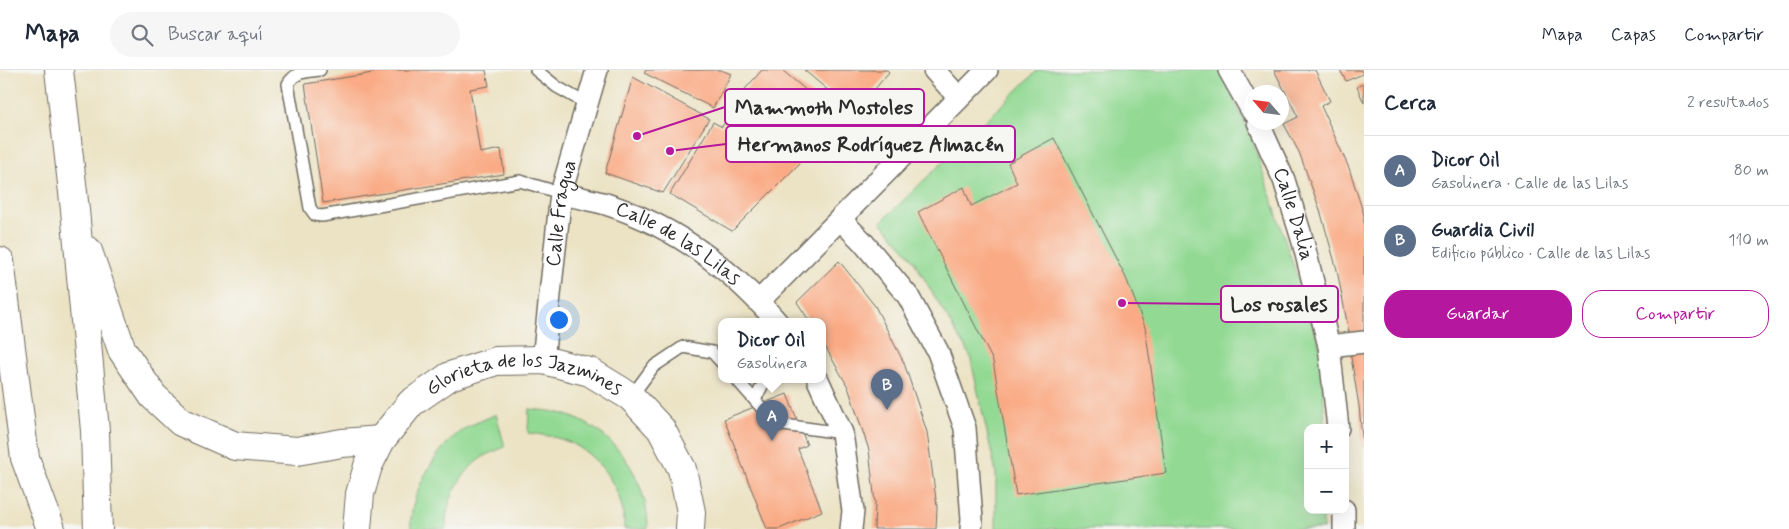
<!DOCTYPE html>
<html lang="es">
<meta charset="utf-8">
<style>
:root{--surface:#fff;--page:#f6f6f7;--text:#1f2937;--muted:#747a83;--line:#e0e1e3;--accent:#b5179e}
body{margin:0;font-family:Mynerve,sans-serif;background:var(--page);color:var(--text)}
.controls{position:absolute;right:15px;bottom:15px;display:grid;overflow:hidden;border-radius:10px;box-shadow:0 5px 20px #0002}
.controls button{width:45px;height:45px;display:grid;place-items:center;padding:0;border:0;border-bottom:1px solid var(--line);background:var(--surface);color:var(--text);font:25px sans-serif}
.compass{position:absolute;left:1244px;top:15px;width:45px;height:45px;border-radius:50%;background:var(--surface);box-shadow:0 5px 20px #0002;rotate:298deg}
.you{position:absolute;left:558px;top:249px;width:18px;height:18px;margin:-12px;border:4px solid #fff;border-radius:50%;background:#1a73e8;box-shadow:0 0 0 8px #1a73e833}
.badge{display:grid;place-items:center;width:32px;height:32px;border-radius:50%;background:var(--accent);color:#fff;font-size:16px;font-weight:700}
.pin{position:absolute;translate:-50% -41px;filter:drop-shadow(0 1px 2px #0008)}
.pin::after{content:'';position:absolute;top:26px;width:18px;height:15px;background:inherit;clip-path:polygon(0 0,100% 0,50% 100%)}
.popup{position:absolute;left:718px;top:248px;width:108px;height:65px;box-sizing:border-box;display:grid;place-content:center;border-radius:10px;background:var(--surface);filter:drop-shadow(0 1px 4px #0005);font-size:16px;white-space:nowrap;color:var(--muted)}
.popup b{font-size:19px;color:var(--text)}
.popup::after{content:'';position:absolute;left:50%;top:100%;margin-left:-10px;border:10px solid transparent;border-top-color:var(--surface)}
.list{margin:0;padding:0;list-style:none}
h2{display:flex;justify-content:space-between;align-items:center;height:65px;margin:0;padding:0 20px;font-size:21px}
h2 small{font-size:16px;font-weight:400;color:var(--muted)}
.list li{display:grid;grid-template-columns:32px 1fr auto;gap:15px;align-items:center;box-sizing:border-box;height:70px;padding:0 20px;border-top:1px solid var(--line)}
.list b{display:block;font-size:19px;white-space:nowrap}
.list p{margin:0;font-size:16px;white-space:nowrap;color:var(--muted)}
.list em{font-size:16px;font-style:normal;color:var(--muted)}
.actions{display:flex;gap:10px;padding:15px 20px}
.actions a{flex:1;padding:11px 0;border:1px solid var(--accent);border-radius:20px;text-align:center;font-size:18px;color:var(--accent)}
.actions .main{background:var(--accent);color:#fff}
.icon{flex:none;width:28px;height:28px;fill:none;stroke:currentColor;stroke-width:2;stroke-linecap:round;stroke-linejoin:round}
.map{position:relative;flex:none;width:1364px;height:459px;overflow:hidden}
header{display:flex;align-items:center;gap:30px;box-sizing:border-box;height:70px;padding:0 25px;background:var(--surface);border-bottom:1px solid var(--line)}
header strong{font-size:24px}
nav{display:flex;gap:28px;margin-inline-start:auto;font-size:18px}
.search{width:350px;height:45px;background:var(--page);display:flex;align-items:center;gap:12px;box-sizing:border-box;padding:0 18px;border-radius:28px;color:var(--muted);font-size:19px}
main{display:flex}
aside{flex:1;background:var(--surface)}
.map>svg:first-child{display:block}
</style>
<header>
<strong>Mapa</strong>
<div class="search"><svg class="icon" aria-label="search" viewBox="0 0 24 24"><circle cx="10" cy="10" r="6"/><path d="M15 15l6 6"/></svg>Buscar aquí</div>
<nav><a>Mapa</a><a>Capas</a><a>Compartir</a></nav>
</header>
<main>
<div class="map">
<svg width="1364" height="459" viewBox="0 0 1364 459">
<rect width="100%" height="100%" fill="#f6f6f2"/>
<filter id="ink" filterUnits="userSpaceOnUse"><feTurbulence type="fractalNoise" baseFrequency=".02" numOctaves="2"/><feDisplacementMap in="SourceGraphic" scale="10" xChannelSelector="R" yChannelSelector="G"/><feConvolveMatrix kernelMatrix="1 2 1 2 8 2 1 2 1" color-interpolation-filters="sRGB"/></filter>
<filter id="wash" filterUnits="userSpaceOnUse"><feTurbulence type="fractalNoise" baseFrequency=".0096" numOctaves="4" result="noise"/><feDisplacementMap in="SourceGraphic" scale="20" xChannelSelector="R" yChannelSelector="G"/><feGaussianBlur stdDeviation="1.12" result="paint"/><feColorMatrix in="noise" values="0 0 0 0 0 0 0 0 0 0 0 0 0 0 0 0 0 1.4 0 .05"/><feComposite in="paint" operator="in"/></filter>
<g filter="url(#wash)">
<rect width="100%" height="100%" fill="#ece3c5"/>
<path fill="#92d993" stroke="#5e825f" d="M 1038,0 L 1219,0 L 1249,60 L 1321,280 L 1325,358 L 1308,358 L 1308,440 L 1323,440 L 1323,459 L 996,459 L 996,403 L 970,286 L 910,185 L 881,152 Z
M 529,339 C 542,340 554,341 566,345 C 615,360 648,409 648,459 L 624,459 C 626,426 603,389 573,374 C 559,367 544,365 528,363 Z
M 496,344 L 505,377 C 498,380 490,383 483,387 C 461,401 444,433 446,459 L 411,459 C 408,426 436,377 464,359 C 474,353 486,349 496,344 Z"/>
<g id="blocks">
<path fill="#faaa84" d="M 391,0 L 486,0 L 489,16 L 470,19 L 480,83 L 501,79 L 504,104 L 323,133 L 305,14 Z
M 646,0 L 721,0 L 731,4 L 713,38 L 644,3 Z
M 762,0 L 782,0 L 825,36 L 801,64 L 816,77 L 732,161 L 670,124 L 713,52 L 722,57 L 746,18 Z
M 804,0 L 887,0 L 889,2 L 855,43 Z
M 1274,0 L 1315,0 L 1330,31 L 1321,36 L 1349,98 L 1364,145 L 1364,261 L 1349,263 L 1337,200 L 1320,140 L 1299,82 L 1284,54 L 1298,47 Z
M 1340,0 L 1361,0 L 1363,4 L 1346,11 Z
M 633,7 L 709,49 L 663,123 L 605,103 Z
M 1364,13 L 1364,33 L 1357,17 Z
M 1054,68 L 1126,208 L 1145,257 L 1166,403 L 1016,425 L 993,291 L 918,142 L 964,117 L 971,136 L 1017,113 L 1008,93 Z
M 839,191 L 875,236 L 904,293 L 927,362 L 937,437 L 936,459 L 874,459 L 875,433 L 869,380 L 848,317 L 822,271 L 822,252 L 810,252 L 797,232 Z
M 1364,278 L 1364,378 L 1363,378 L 1359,336 L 1350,281 Z
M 787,324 L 807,375 L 798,379 L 822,441 L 779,459 L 767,459 L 724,349 Z"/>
</g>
</g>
<g filter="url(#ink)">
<use href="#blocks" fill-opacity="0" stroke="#6f6b61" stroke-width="1"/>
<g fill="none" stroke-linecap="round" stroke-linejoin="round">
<defs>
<path id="lane" d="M 320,0 C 305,2 296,1 288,14 L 310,138 L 315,145 L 322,146 L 520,111 L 561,123
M 536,0 L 557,17 L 587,34
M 737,310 L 776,354 L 842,363
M 631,327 L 653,297 L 683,277 L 712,282 L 722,293
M 755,330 L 765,310"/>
<g id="street">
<path d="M 934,0 L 959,28"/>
<path d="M 1229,0 L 1252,41"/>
<path id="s1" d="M 1258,52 L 1284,110 L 1303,172 L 1329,276 L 1338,358"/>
<path id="s2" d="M 561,123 C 576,127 591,130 606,134 C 674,156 731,198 777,252"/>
<path d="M 840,149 L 862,171 L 908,226 L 938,282 L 965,358 L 972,449 L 971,459"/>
<path d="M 759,231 L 987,0"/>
<path d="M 1329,276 L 1364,272"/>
<path id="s3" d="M 543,290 L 561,123 L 597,0"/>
<path d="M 818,310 L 842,363 L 853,441 L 851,459"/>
<path d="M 1344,440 L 1344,459"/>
</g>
<g id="secondary">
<path id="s4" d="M 357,459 L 360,424 L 368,396 L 381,370 L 411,333 L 450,306 L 496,291 L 543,290 L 590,302 L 631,327 L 661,359 L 682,399 L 691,442 L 690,459"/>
</g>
<path id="highway" d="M 59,0 L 75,140 L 95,361 L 98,459
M 88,181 L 122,280 L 153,326 L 181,352 L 235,376 L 297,381 L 342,373 L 381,370
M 0,191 L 25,388 L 51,459"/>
</defs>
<use href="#lane" stroke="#6f6b61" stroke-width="14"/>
<use href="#street" stroke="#6f6b61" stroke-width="24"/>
<use href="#secondary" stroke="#6f6b61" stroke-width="30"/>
<use href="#highway" stroke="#6f6b61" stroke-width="30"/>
<use href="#lane" stroke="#fff" stroke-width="11"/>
<use href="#street" stroke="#fff" stroke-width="21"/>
<use href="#secondary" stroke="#fff" stroke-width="28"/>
<use href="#highway" stroke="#fff" stroke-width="28"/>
</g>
</g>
<g text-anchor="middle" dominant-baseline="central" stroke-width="4.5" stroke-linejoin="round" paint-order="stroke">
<g font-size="20" fill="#2b2b2b" stroke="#f6f6f2">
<text stroke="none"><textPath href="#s3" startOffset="148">Calle Fragua</textPath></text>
<text stroke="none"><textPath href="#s1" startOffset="99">Calle Dalia</textPath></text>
<text stroke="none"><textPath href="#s2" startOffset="129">Calle de las Lilas</textPath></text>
<text stroke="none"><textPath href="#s4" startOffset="265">Glorieta de los Jazmines</textPath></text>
</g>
</g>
<path fill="none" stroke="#b5179e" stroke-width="2" d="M637 66L725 37M670 81L726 74M1122 233L1221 234"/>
<g fill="#b5179e" stroke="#f6f6f2" stroke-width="2">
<circle cx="637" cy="66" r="5"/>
<circle cx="670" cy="81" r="5"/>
<circle cx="1122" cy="233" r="5"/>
</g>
<g fill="#f6f6f2" stroke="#b5179e" stroke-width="2">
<rect x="725" y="19" width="199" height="36" rx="5"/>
<rect x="726" y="56" width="289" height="36" rx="5"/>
<rect x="1221" y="216" width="117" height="36" rx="5"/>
</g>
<g font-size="21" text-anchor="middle" font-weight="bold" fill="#2b2b2b">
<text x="824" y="44">Mammoth Mostoles</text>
<text x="871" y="81">Hermanos Rodríguez Almacén</text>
<text x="1279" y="241">Los rosales</text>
</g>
</svg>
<div class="controls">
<button>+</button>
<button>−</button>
</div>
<svg class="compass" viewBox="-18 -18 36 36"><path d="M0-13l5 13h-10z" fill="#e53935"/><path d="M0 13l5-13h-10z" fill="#747a83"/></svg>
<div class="you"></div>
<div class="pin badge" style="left:772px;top:371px;background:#5c6f8a">A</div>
<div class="popup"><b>Dicor Oil</b>Gasolinera</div>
<div class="pin badge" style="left:887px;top:340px;background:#5c6f8a">B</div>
</div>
<aside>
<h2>Cerca<small>2 resultados</small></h2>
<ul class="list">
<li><span class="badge" style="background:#5c6f8a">A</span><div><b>Dicor Oil</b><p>Gasolinera · Calle de las Lilas</p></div><em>80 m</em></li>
<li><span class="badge" style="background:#5c6f8a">B</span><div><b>Guardia Civil</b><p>Edificio público · Calle de las Lilas</p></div><em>110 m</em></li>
</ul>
<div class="actions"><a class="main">Guardar</a><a>Compartir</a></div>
</aside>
</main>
